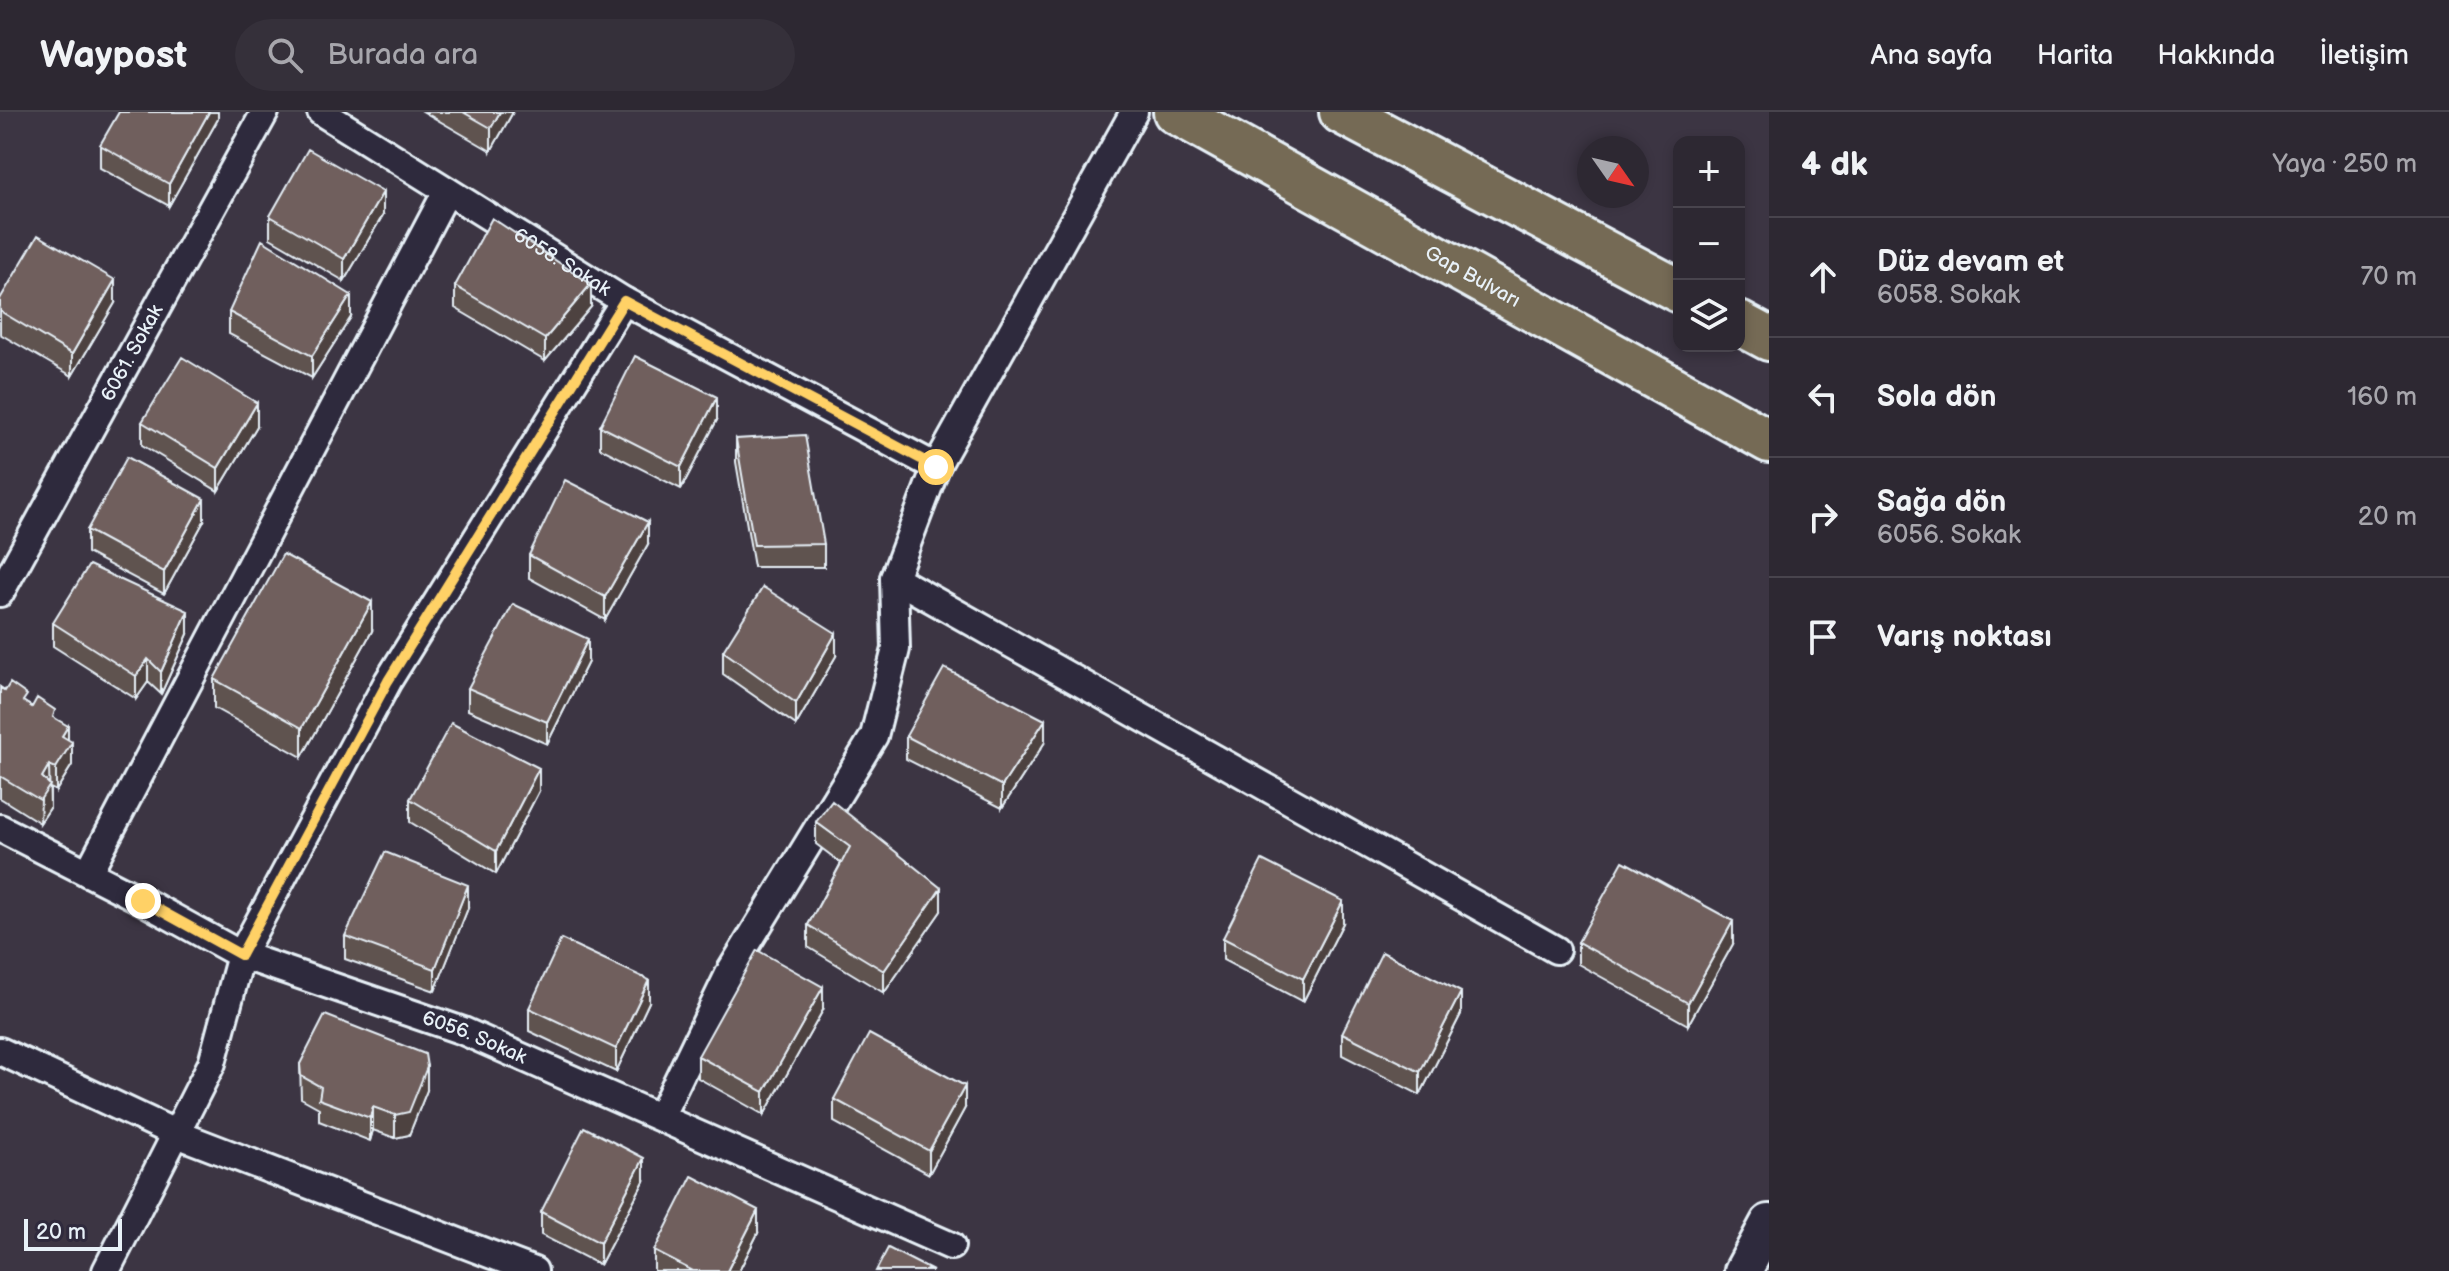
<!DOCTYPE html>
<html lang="tr">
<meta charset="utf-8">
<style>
:root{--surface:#2d2832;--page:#35303a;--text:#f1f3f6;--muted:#a7a6ac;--line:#48444d}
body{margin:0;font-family:"Balsamiq Sans",sans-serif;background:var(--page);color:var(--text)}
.controls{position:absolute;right:24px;top:24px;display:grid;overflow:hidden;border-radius:16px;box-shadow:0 4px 12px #0003}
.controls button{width:72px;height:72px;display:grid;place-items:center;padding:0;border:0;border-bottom:2px solid var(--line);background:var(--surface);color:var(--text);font:40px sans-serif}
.compass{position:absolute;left:1577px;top:24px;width:72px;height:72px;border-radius:50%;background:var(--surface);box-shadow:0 4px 12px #0003;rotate:124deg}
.scale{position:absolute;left:24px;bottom:20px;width:98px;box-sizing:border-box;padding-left:8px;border:4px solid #e8f1f8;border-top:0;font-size:22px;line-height:28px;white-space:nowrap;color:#e8f1f8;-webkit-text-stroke:6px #2f2a3d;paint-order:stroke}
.stop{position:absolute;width:24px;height:24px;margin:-18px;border:6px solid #ffd166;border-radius:50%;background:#fff}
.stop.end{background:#ffd166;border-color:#fff;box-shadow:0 2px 8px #0008}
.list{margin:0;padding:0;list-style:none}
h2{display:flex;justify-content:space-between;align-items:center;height:104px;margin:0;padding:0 32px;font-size:34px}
h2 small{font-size:26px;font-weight:400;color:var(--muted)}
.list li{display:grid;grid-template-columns:52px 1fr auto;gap:24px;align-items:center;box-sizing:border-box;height:120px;padding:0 32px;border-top:2px solid var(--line)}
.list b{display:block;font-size:30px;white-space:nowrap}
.list p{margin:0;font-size:26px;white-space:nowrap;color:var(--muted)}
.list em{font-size:26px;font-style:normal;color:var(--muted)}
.icon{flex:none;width:44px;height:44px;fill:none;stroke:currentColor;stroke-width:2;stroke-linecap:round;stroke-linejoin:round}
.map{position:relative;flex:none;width:1769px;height:1159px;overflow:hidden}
header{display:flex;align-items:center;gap:48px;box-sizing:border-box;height:112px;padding:0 40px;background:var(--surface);border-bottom:2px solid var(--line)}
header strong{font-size:38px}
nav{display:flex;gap:44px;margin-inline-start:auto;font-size:28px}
.search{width:560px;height:72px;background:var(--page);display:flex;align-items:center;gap:20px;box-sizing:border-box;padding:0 28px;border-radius:44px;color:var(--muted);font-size:30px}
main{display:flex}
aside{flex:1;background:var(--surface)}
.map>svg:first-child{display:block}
</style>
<header>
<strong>Waypost</strong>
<div class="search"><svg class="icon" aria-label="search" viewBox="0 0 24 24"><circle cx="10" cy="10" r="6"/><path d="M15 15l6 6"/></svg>Burada ara</div>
<nav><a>Ana sayfa</a><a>Harita</a><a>Hakkında</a><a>İletişim</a></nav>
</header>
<main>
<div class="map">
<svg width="1769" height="1159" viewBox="0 0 1769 1159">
<rect width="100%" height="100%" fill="#3c3543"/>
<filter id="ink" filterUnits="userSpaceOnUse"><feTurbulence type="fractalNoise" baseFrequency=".0125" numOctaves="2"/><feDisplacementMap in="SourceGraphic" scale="16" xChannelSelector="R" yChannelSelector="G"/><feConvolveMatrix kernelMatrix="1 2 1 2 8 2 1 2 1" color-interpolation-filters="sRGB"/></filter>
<g filter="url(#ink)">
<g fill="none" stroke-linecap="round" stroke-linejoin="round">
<defs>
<g id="minor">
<path id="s1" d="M 321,0 L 624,189 L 936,355"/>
<path d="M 894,466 L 1556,838"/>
<path id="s2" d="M 0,481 L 265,0"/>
<path id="s3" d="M 0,716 L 143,789 L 241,843 L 463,919 L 951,1134"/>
<path d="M 88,761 L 447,79"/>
<path d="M 0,939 L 177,1022 L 534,1159"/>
<path d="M 660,1005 L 731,858 L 874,624 L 896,537 L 894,466 L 936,355 L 1134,0"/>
<path d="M 106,1159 L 212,951 L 241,843 L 388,569 L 624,189"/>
</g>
<path id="secondary" d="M 1743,1159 L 1769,1111"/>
<g id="trunk">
<path id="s4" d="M 1175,0 L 1769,329"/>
<path d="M 1341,0 L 1679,179"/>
<path d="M 1739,211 L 1769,227"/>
</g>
</defs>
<use href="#minor" stroke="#e8f1f8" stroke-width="32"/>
<use href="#secondary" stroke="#e8f1f8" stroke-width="42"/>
<use href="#trunk" stroke="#e8f1f8" stroke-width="48"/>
<use href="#minor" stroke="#2f2a3d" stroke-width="26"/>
<use href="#secondary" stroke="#2f2a3d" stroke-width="36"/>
<use href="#trunk" stroke="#756a55" stroke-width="42"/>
</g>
<path fill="#5f5250" stroke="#e8f1f8" stroke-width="2" d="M 218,0 L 218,7 L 169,94 L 100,56 L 100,33 Z
M 424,0 L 513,0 L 491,39 Z
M 383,103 L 344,169 L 270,126 L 270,104 Z
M 455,174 L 591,195 L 545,249 L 455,196 Z
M 0,187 L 115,191 L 72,264 L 0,222 Z
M 229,200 L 351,205 L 312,266 L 229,222 Z
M 717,308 L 681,377 L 600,336 L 600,314 Z
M 142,310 L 257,314 L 218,379 L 142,333 Z
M 736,327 L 824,432 L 824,455 L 754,455 L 736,350 Z
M 204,409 L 164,482 L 87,441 L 87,418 Z
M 648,432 L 605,508 L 529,466 L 529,443 Z
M 53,511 L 188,522 L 161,582 L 148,570 L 136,587 L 53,534 Z
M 372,519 L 302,645 L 214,596 L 214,567 Z
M 723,539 L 836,544 L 796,613 L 723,562 Z
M 588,550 L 547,632 L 468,598 L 468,576 Z
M 0,575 L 27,592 L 55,606 L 68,628 L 72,653 L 56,679 L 50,676 L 50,696 L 40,711 L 0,686 Z
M 906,624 L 1045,630 L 1002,696 L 906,647 Z
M 539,679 L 496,762 L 410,710 L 410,687 Z
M 816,710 L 941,799 L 884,881 L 808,835 L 808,813 L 841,751 L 816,732 Z
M 468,796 L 435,879 L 345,847 L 345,824 Z
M 1343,811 L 1303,890 L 1223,848 L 1223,826 Z
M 1578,830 L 1733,832 L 1688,913 L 1578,852 Z
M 649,890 L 616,960 L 529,919 L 529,896 Z
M 823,898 L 764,1003 L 698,966 L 698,944 Z
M 1461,902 L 1420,983 L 1342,943 L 1342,921 Z
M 300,952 L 427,978 L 409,1023 L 395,1026 L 373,1018 L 370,1029 L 319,1009 L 319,996 L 301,986 Z
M 834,987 L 965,996 L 929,1062 L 834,1010 Z
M 644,1069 L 600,1153 L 541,1123 L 541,1100 Z
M 758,1121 L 739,1159 L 654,1159 L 654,1139 Z"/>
<path fill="#4e4241" stroke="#e8f1f8" stroke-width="2" d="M 209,0 L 218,0 L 218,7 L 169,94 L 169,72 Z
M 500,0 L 513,0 L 491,39 L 491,16 Z
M 383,80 L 383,103 L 344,169 L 344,147 Z
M 115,168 L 115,191 L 72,264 L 72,242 Z
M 591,172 L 591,195 L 545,249 L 545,227 Z
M 351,183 L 351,205 L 312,266 L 312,244 Z
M 717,285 L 717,308 L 681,377 L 681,355 Z
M 257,291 L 257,314 L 218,379 L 218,356 Z
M 204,387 L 204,409 L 164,482 L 164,460 Z
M 648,410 L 648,432 L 605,508 L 605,485 Z
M 372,490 L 372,519 L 302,645 L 302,616 Z
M 188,499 L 188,522 L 161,582 L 161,560 Z
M 836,521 L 836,544 L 796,613 L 796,591 Z
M 588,527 L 588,550 L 547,632 L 547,610 Z
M 148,547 L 148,570 L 136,587 L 136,564 Z
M 1045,608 L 1045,630 L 1002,696 L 1002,674 Z
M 68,614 L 68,636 L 72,630 L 72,653 L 56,679 L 56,656 L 62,624 Z
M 49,653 L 50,696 L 40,711 L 42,665 Z
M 539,656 L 539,679 L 496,762 L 496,739 Z
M 468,773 L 468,796 L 435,879 L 435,857 Z
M 941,776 L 941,799 L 884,881 L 884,859 Z
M 1343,789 L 1343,811 L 1303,890 L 1303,867 Z
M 1733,809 L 1733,832 L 1688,913 L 1688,891 Z
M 649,868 L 649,890 L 616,960 L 616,937 Z
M 823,875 L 823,898 L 764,1003 L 764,980 Z
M 1461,880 L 1461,902 L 1420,983 L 1420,960 Z
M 427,955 L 427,978 L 409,1023 L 395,1026 L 395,1003 Z
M 965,974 L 965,996 L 929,1062 L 929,1039 Z
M 373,995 L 373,1018 L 370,1029 L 370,1006 Z
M 644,1046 L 644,1069 L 600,1153 L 600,1131 Z
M 758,1098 L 758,1121 L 739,1159 L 727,1159 Z"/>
<path fill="#6f5f5d" stroke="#e8f1f8" stroke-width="2" d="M 119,0 L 209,0 L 169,72 L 100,33 Z
M 463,0 L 500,0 L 491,16 Z
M 308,37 L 383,80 L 344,147 L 270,104 Z
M 492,106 L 591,172 L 545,227 L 455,174 Z
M 38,123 L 115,168 L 72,242 L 0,199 L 0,187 Z
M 262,128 L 351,183 L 312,244 L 229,200 Z
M 635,244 L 717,285 L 681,355 L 600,314 Z
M 182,245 L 257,291 L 218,356 L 142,310 Z
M 805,323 L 824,432 L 754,433 L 736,327 Z
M 127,345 L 204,387 L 164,460 L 87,418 Z
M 565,368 L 648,410 L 605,485 L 529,443 Z
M 283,442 L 372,490 L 302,616 L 214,567 Z
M 89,453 L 188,499 L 161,560 L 148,547 L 136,564 L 53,511 Z
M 763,475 L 836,521 L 796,591 L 723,539 Z
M 513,492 L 588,527 L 547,610 L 468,576 Z
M 944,556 L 1045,608 L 1002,674 L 906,624 Z
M 10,571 L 27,583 L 23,589 L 32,595 L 37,586 L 55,598 L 53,605 L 68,614 L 62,624 L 72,630 L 56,656 L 49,653 L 42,665 L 50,673 L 40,688 L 0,664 L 0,575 L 5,579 Z
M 451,611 L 539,656 L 496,739 L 410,687 Z
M 832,689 L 941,776 L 884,859 L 808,813 L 850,735 L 816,710 Z
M 385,740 L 468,773 L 435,857 L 345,824 Z
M 1262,748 L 1343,789 L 1303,867 L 1223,826 Z
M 1623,749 L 1733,809 L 1688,891 L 1578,830 Z
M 561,827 L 649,868 L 616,937 L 529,896 Z
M 757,838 L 823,875 L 764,980 L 698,944 Z
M 1382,840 L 1461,880 L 1420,960 L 1342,921 Z
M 325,903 L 425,942 L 427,955 L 409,1000 L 395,1003 L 373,995 L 370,1006 L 319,987 L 321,975 L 301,964 L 300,952 Z
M 869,922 L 965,974 L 929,1039 L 834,987 Z
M 584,1015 L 644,1046 L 600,1131 L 541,1100 Z
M 692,1064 L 758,1098 L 727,1159 L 693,1159 L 654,1139 Z
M 888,1136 L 933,1159 L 876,1159 Z"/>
</g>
<g fill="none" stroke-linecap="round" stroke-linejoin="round" filter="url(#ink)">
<path stroke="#ffd166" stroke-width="10" d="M 143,789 L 241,843 L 388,569 L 624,189 L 936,355"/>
</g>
<g text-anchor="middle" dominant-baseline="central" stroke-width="6" stroke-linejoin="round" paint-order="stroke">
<g font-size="20" fill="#e8f1f8" stroke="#2f2a3d">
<text stroke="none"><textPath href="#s1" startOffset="284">6058. Sokak</textPath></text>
<text stroke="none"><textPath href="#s4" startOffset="340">Gap Bulvarı</textPath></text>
<text stroke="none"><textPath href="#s2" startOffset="274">6061. Sokak</textPath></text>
<text stroke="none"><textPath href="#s3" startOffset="520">6056. Sokak</textPath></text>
</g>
</g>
</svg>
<div class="controls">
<button>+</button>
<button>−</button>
<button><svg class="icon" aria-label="layers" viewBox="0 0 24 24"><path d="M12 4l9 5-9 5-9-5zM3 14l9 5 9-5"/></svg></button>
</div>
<svg class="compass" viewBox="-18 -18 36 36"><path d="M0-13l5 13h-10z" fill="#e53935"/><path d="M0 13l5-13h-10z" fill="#a7a6ac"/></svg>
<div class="scale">20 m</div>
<div class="stop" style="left:936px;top:355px"></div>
<div class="stop end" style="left:143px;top:789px"></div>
</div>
<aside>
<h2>4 dk<small>Yaya · 250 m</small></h2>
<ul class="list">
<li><svg class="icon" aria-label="ahead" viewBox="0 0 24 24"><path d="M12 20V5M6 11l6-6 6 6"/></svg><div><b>Düz devam et</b><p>6058. Sokak</p></div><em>70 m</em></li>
<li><svg class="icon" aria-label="left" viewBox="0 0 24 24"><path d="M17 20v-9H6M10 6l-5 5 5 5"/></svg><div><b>Sola dön</b></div><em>160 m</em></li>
<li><svg class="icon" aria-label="right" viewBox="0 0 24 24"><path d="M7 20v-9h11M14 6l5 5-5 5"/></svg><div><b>Sağa dön</b><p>6056. Sokak</p></div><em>20 m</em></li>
<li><svg class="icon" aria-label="arrive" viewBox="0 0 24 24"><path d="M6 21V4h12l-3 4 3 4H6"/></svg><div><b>Varış noktası</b></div></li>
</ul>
</aside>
</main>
